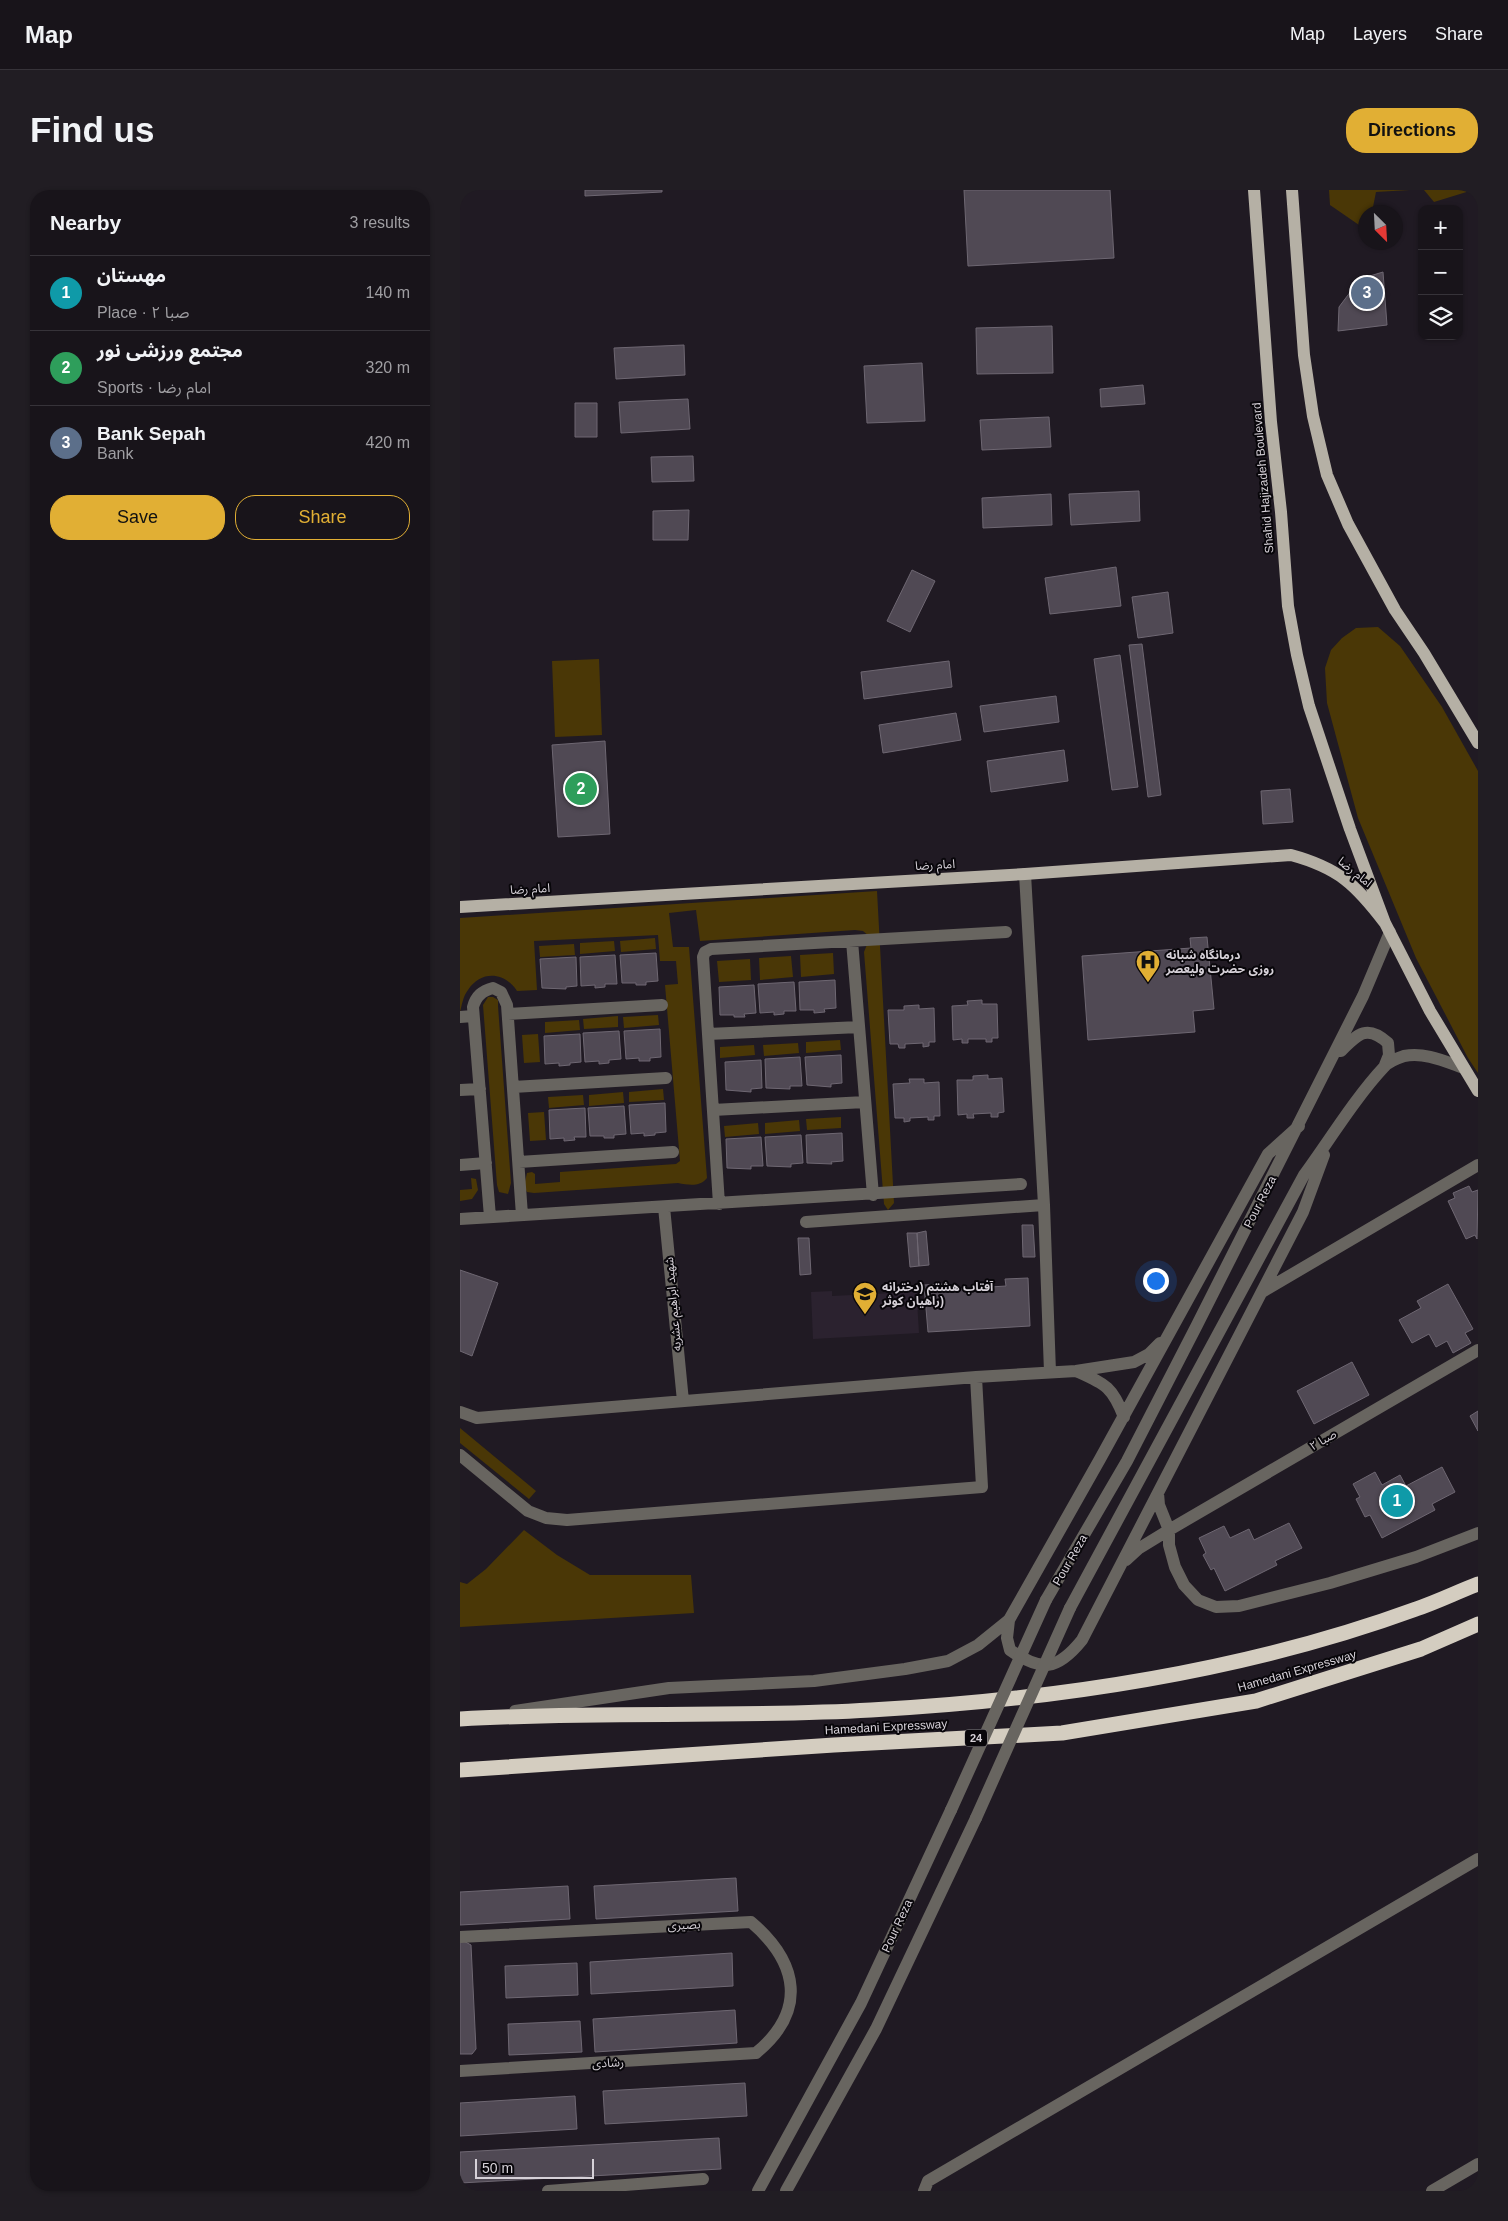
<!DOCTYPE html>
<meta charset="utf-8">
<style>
:root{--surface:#18141a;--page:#211d23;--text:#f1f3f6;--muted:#9f9ea2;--line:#363339;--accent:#e1af34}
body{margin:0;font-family:Helvetica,"Noto Sans Arabic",sans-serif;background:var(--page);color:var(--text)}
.controls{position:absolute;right:15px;top:15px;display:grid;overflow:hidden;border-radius:10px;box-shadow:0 1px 4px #0004}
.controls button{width:45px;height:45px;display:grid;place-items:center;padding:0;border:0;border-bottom:1px solid var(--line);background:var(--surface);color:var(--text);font:25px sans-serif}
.compass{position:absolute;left:898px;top:15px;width:45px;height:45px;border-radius:50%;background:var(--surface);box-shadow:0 1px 4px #0004;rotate:156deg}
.scale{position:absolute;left:15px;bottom:12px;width:119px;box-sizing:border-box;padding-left:5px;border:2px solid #d6d1d8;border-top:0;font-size:14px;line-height:18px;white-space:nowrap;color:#d6d1d8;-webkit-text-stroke:4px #08060a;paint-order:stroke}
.you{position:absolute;left:695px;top:1090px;width:18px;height:18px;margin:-12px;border:4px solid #fff;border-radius:50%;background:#1a73e8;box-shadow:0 0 0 8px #1a73e833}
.badge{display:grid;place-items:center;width:32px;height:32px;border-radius:50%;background:var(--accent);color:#fff;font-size:16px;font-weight:700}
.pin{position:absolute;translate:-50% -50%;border:2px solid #fff;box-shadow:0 1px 5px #0006}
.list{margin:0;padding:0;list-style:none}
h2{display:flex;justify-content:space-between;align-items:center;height:65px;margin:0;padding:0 20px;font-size:21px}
h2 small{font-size:16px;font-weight:400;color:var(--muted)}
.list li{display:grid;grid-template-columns:32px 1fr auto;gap:15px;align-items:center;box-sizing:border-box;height:75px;padding:0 20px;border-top:1px solid var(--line)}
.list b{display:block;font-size:19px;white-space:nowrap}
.list p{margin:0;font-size:16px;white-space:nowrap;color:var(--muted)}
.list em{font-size:16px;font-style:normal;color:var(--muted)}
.actions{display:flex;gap:10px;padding:15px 20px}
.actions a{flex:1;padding:11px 0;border:1px solid var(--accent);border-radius:20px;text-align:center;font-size:18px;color:var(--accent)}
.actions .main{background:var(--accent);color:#111}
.icon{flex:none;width:28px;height:28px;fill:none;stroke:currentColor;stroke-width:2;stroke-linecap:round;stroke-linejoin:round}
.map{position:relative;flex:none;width:1018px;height:2001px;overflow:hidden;border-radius:20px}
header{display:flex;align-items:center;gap:30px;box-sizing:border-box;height:70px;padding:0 25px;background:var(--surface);border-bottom:1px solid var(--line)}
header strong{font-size:24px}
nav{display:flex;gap:28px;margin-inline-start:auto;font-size:18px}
.intro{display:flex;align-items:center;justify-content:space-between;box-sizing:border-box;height:120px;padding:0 30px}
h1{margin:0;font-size:35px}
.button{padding:12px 22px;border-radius:20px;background:var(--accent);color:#111;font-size:18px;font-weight:700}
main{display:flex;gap:30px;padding:0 30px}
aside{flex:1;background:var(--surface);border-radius:20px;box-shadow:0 1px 4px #0004}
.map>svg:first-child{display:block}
</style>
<header>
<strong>Map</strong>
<nav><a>Map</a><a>Layers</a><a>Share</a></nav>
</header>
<div class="intro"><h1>Find us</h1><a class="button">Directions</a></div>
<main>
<aside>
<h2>Nearby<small>3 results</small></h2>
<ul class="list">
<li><span class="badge" style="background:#0f9aa8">1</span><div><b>مهستان</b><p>Place · صبا ۲</p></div><em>140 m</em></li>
<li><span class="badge" style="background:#2e9e5b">2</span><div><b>مجتمع ورزشی نور</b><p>Sports · امام رضا</p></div><em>320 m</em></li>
<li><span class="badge" style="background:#5c6f8a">3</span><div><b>Bank Sepah</b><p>Bank</p></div><em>420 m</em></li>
</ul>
<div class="actions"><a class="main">Save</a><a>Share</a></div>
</aside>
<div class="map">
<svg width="1018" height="2001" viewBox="0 0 1018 2001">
<rect width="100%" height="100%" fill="#201a23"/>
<path fill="#2b222f" d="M 456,1095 L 459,1143 L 353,1149 L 351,1102 L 372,1101 L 372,1106 L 434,1103 L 434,1096 Z"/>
<path fill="#4a3706" d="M 869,0 L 950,0 L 916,2 L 912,22 L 906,22 L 905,33 L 899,35 L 870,15 Z
M 964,0 L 1013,0 L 974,12 Z
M 918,437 L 940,456 L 982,517 L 1018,581 L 1018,883 L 1008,868 L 956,768 L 898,628 L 867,513 L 865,478 L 871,460 L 882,448 L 896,438 Z
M 139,469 L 142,545 L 95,547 L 92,471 Z
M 417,701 L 434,1013 L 428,1020 L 424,1014 L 404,762 L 410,747 L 403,741 L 395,740 L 240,751 L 236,720 L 209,723 L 213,757 L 229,757 L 247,988 C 240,997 229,995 218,993 L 74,1003 L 67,1002 L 64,996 L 67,983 L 72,982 L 75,984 L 75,994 L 100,992 L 100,982 L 216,974 L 220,971 L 205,795 L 218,794 L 216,771 L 200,771 L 198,745 L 74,751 L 77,800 L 57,801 C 45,782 21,780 8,800 C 3,806 2,815 0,822 L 0,728 Z
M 195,748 L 196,759 L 161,762 L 160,751 Z
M 154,751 L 155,761 L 120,764 L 120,753 Z
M 114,754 L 115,765 L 80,767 L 79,756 Z
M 373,763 L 374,784 L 341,787 L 340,765 Z
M 331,766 L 333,787 L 300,790 L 299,768 Z
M 290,769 L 291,790 L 259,792 L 257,771 Z
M 28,807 L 33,807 L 38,810 L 38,816 L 51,993 L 48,1004 L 39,1002 L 37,995 L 23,815 Z
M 198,825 L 199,835 L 164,838 L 163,827 Z
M 158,826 L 158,837 L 124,839 L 123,829 Z
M 119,830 L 120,840 L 85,843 L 85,832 Z
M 78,844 L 80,872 L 64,873 L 62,845 Z
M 380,850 L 381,860 L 346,863 L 346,852 Z
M 338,853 L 339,863 L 304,866 L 303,855 Z
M 294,855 L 295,865 L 260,868 L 260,857 Z
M 203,899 L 204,910 L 169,912 L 169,902 Z
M 163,902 L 164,913 L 129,916 L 129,905 Z
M 123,905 L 124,915 L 89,918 L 88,907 Z
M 84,922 L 86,950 L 70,951 L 68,923 Z
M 381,927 L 381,938 L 347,940 L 346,929 Z
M 339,930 L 340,941 L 305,944 L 305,933 Z
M 298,933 L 299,944 L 265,947 L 264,936 Z
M 11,988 L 16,989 L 18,1000 L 12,1009 L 0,1011 L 0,1000 L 12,999 Z
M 0,1238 L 76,1301 L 69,1309 L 0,1253 Z
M 64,1340 L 97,1365 L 130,1385 L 231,1385 L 234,1423 L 0,1437 L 0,1392 L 7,1394 L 26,1379 Z"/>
<path fill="#504954" stroke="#6e6772" d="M 125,0 L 202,0 L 202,2 L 125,6 Z
M 504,0 L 650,0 L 654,68 L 508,76 Z
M 923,82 L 927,135 L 878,141 L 879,117 L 900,89 Z
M 592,136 L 593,183 L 517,184 L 516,138 Z
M 224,155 L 225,185 L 156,189 L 154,158 Z
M 462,173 L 465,231 L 407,233 L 404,176 Z
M 683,195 L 685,214 L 641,217 L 640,199 Z
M 228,209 L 230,239 L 161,243 L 159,212 Z
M 115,213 L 137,213 L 137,247 L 115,247 Z
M 589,227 L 591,257 L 522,260 L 520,230 Z
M 233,266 L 234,291 L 192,292 L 191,267 Z
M 679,301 L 680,331 L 611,335 L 609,304 Z
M 591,304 L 592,335 L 523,338 L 522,308 Z
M 229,320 L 228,350 L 193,350 L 193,321 Z
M 656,377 L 661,416 L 590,424 L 585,388 Z
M 452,380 L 475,391 L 450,442 L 427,431 Z
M 708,402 L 713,443 L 678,448 L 672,407 Z
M 682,454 L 701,605 L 688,607 L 669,455 Z
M 660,465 L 678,597 L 652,600 L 634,469 Z
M 489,471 L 492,497 L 404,509 L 401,482 Z
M 596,506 L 599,532 L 524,542 L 520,516 Z
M 496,523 L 501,550 L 423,563 L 419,535 Z
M 145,551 L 150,644 L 98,647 L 92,555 Z
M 604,560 L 608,591 L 531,602 L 527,571 Z
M 830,599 L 833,632 L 803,634 L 801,601 Z
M 747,747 L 754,819 L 733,821 L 735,842 L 628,850 L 622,766 L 731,758 L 730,748 Z
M 196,763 L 198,791 L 186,792 L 186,795 L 176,795 L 176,793 L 162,793 L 160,765 Z
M 155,765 L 157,794 L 145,794 L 145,797 L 135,798 L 135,795 L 121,796 L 120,767 Z
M 116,767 L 117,796 L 106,797 L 106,799 L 82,798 L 80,769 Z
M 375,790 L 376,818 L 364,819 L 365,822 L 354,823 L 354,820 L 340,820 L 339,792 Z
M 334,792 L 336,821 L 324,821 L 324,824 L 314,825 L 314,822 L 300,823 L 298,794 Z
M 294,795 L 296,823 L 284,824 L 285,827 L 274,827 L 274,825 L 260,825 L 259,797 Z
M 522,810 L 522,814 L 537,814 L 538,848 L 532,848 L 532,852 L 526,852 L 526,849 L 508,849 L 508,853 L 502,853 L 502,849 L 493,850 L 492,816 L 508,815 L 507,811 Z
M 459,815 L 459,819 L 474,818 L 475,852 L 469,852 L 469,856 L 463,857 L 463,853 L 445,854 L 445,858 L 439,858 L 438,854 L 430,854 L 428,820 L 444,820 L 444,816 Z
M 200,839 L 201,867 L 190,868 L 190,871 L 179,871 L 179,868 L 166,869 L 164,841 Z
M 159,841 L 161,869 L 149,870 L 149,873 L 139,874 L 139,871 L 125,872 L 123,843 Z
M 120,844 L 121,872 L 110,873 L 110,875 L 99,876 L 99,873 L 85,874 L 84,846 Z
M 381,865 L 382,893 L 371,894 L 371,897 L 347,895 L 345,867 Z
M 340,867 L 342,896 L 330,896 L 330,899 L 306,898 L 305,869 Z
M 301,870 L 302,898 L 291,899 L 291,902 L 266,900 L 265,872 Z
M 528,885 L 528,889 L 542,888 L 544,922 L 538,923 L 538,927 L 531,927 L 531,923 L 513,924 L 514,928 L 507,928 L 507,924 L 498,925 L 497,890 L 513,890 L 513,886 Z
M 449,889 L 464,889 L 464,893 L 479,892 L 480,926 L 474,926 L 474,930 L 468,930 L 468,927 L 450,928 L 450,931 L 444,932 L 444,928 L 435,928 L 433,894 L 450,893 Z
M 205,913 L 206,942 L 195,943 L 195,945 L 184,946 L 184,943 L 171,944 L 169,915 Z
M 164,916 L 166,944 L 154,945 L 154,948 L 144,948 L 144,946 L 130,946 L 128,918 Z
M 125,918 L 126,947 L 114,947 L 115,950 L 104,951 L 104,948 L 90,949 L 89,920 Z
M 382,943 L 383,971 L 371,972 L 372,974 L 347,973 L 346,945 Z
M 341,945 L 343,973 L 331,974 L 331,977 L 307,976 L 305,947 Z
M 301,947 L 303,976 L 291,976 L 291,979 L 267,978 L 266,949 Z
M 1009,996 L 1012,1002 L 1018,1000 L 1017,1049 L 1015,1045 L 1006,1049 L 988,1011 L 995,1008 L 993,1003 Z
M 562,1035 L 573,1035 L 575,1067 L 563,1067 Z
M 466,1041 L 469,1075 L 459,1076 L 457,1043 Z
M 447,1043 L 457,1043 L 459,1076 L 450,1077 Z
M 338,1048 L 349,1048 L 351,1084 L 340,1085 Z
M 0,1080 L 38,1093 L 12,1166 L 0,1161 Z
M 568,1088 L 570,1136 L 468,1142 L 464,1095 L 483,1094 L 484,1100 L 546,1096 L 545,1089 Z
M 988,1094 L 1013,1139 L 1005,1143 L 1011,1153 L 993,1163 L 987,1151 L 976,1157 L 969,1144 L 952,1153 L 939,1130 L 961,1118 L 957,1111 Z
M 892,1172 L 909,1205 L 854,1234 L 837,1201 Z
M 1018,1221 L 1018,1241 L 1010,1226 Z
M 982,1277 L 995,1302 L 972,1314 L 975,1320 L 922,1348 L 910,1325 L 905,1327 L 896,1309 L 900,1307 L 893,1294 L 915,1282 L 922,1295 L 940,1285 L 946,1296 Z
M 829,1333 L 842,1358 L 815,1371 L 817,1375 L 765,1401 L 754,1378 L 751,1380 L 743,1365 L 746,1363 L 739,1348 L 764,1336 L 770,1348 L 789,1339 L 794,1350 Z
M 276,1688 L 278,1721 L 136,1729 L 134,1696 Z
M 108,1696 L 110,1729 L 0,1735 L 0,1702 Z
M 0,1749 L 11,1755 L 16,1859 L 12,1864 L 0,1864 Z
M 272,1763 L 273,1796 L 131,1804 L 130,1772 Z
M 117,1773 L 118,1805 L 46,1808 L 45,1776 Z
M 275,1820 L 277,1853 L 135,1862 L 133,1829 Z
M 120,1831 L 122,1862 L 49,1865 L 48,1834 Z
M 285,1893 L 287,1926 L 145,1934 L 143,1901 Z
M 115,1906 L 117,1939 L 0,1946 L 0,1913 Z
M 259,1948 L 261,1979 L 0,1993 L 0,1962 Z"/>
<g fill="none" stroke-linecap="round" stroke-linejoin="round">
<path stroke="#686560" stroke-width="12" d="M 565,684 L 584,1015 L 590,1182
M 392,751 L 413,1005
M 48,824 L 202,815
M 0,827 L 13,826
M 248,844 L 399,837
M 881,861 C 898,844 907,834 928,853 L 929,865 L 925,875
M 53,897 L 206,888
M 0,900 L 20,899
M 253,920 L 405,912
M 59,972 L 213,962
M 0,975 L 26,973
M 259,1014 L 243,767 L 245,762 L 251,759 L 546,742
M 204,1017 L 223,1211
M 30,1027 L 13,817 C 16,806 22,801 33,798 L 41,802 L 47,815 L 62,1025
M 0,1029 L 561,994
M 346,1032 L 584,1015
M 802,1102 L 1018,975
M 616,1181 C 645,1194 652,1196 664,1227
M 0,1222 L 17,1228 L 516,1187 L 616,1181 L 674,1172 L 689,1164 L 700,1153
M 0,1265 L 68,1321 L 86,1328 L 107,1330 L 522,1297 L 516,1187
M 698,1303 L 699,1315 L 709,1340 L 709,1355 L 715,1377 L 724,1395 L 738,1410 L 756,1417 L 779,1416 L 870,1393 L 956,1367 L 1018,1343
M 666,1370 L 678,1359 L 709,1340 L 1018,1160
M 586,1410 L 667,1271 L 737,1135 L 903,806 L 930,742
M 610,1418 L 844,985 C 869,951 895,908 924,877 C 928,872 938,868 944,866 C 965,862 984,871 1004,878
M 549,1430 L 547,1448 L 550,1460 C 581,1482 597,1481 622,1450 L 843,1022 L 864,965
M 55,1521 L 209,1498 L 354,1491 L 445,1479 L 488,1471 L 518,1455 L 549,1430 L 640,1269 L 808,964 L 839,936
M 0,1747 L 291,1732 C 339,1773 347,1821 296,1863 L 0,1881
M 88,2001 L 243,1989
M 298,2001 L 401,1813 L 491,1620
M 326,2001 L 416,1839 L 516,1628
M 464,2001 L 468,1991 L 1018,1669
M 972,2001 L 1018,1974"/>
<path stroke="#b5b0a5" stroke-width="12" d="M 794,0 L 811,232 L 821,322 L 828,416 L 837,465 L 849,516 L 890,639 L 925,733 L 970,821 L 1018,901
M 832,0 L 844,165 L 853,226 L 867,285 L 888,334 L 935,420 L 964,463 L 1018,553
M 0,717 L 565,684 L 831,665 C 879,678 896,695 925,733"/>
<path stroke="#d4cdc0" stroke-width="15" d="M 0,1529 C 137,1521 274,1528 411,1520 C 592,1510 784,1482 956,1419 C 977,1412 997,1402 1018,1394
M 0,1580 L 374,1555 L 602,1543 L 796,1511 L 961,1459 L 1018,1434"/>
<path stroke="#686560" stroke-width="12" d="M 491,1620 L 586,1410
M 516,1628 L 610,1418"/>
</g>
<defs>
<symbol id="hospital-pin" viewBox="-11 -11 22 30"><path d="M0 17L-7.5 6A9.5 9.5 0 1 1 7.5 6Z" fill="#e1af34" stroke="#08060a"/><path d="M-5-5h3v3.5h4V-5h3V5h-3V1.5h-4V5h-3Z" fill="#111"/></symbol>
<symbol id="school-pin" viewBox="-11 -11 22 30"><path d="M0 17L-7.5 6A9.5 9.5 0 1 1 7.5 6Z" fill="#e1af34" stroke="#08060a"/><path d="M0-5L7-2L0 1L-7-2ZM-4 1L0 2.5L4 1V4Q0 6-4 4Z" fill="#111"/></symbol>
</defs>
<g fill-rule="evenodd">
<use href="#hospital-pin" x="674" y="758" width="28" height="38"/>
<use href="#school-pin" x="391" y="1090" width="28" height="38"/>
</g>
<g text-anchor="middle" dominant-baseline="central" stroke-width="4" stroke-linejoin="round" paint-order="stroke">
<rect fill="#08060a" stroke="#98949a" stroke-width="1" x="505" y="1539.5" width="22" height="17" rx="4"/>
<g font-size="11" font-weight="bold" fill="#d6d1d8">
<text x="516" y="1548">24</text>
</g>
<g font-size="12" fill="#d6d1d8" stroke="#08060a">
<text transform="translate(803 288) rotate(-95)">Shahid Hajizadeh Boulevard</text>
<text transform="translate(475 675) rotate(-3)">امام رضا</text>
<text transform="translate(895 682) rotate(39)">امام رضا</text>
<text transform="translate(70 699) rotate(-3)">امام رضا</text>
<text transform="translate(800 1012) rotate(-63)">Pour Reza</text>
<text transform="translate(213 1114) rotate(-95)">شهید ابراهیم عشریه</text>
<text transform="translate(863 1250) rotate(-30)">صبا ۲</text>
<text transform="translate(610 1370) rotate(-60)">Pour Reza</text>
<text transform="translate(837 1481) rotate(-16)">Hamedani Expressway</text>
<text transform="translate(426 1537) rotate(-3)">Hamedani Expressway</text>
<text transform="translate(224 1735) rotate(-3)">بصیری</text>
<text transform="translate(437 1736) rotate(-65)">Pour Reza</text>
<text transform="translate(148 1873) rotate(-3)">رشادی</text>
</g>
<g font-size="12" font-weight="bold" fill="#d6d1d8" stroke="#08060a" text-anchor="start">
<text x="706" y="765">درمانگاه شبانه<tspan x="706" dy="14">روزی حضرت ولیعصر</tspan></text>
<text x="422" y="1097">آفتاب هشتم (دخترانه<tspan x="422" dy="14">راهیان کوثر)</tspan></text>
</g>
</g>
</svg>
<div class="controls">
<button>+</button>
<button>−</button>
<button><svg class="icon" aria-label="layers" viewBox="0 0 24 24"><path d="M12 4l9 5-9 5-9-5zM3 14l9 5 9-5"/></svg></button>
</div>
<svg class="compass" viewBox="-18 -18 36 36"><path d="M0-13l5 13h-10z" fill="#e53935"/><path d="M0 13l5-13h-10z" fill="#9f9ea2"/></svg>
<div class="scale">50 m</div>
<div class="you"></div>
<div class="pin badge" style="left:937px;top:1311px;background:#0f9aa8">1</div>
<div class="pin badge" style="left:121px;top:599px;background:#2e9e5b">2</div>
<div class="pin badge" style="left:907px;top:103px;background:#5c6f8a">3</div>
</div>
</main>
